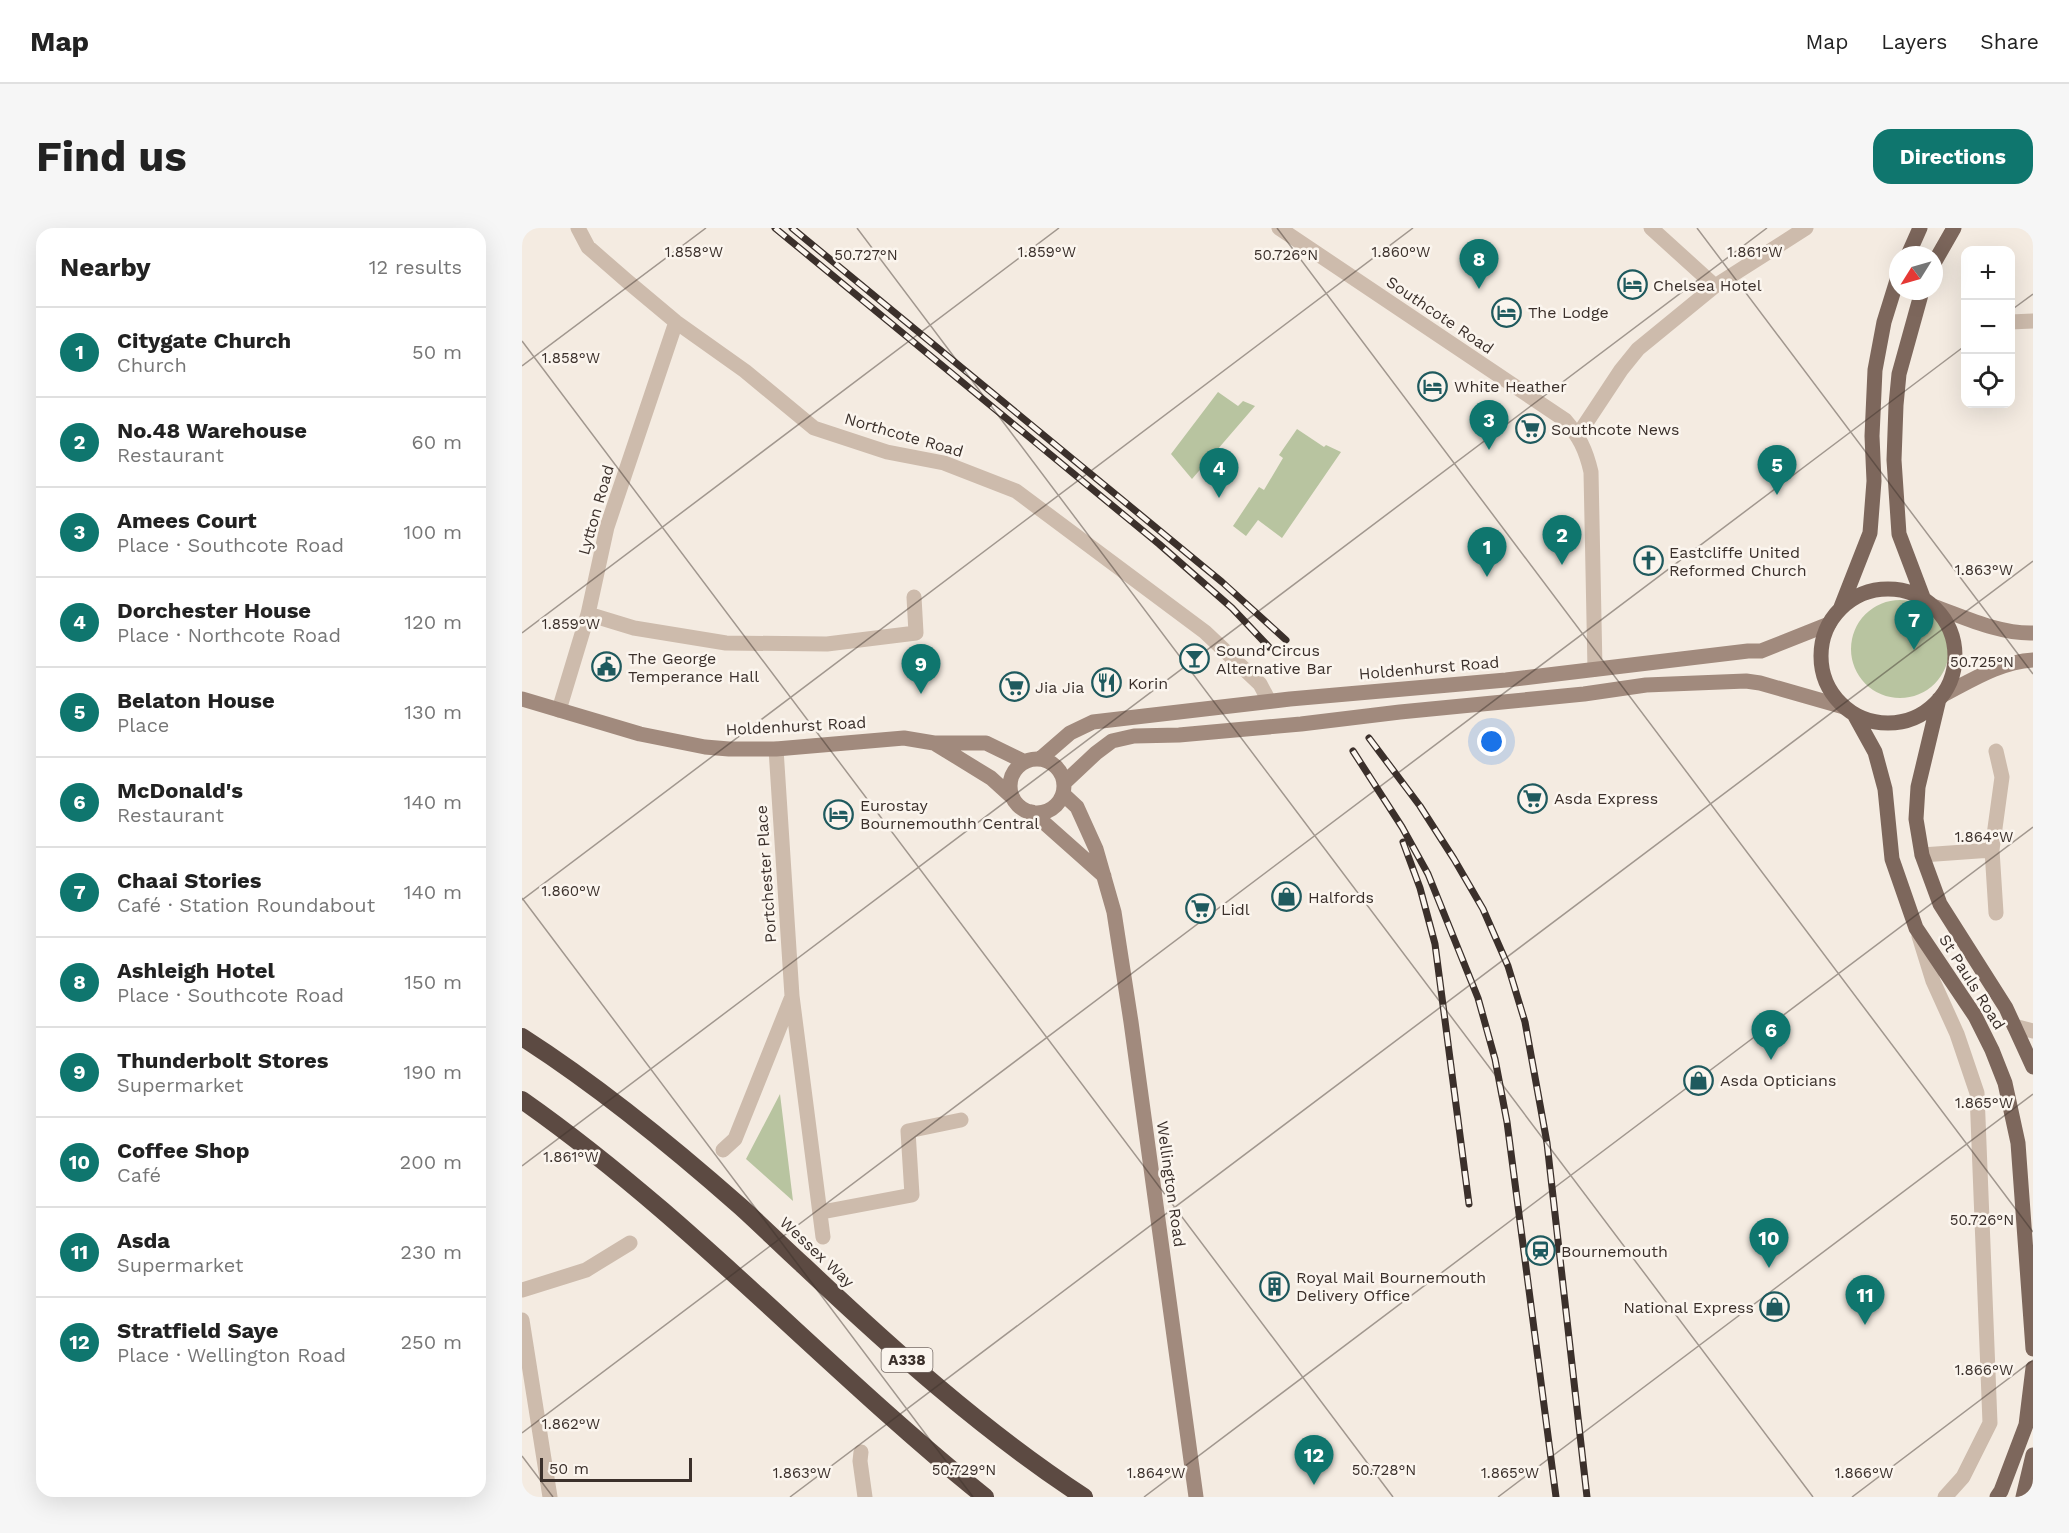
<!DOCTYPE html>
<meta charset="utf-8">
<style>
:root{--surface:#fff;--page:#f6f6f6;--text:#222;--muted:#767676;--line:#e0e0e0;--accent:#0f766e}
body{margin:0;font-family:"Work Sans",sans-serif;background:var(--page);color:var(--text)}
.controls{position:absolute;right:18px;top:18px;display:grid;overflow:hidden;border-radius:12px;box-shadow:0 6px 24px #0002}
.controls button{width:54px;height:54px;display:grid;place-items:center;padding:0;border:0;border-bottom:2px solid var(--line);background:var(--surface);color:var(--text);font:30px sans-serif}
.compass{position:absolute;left:1367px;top:18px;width:54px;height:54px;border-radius:50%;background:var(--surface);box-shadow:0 6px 24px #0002;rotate:233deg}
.scale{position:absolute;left:18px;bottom:15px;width:152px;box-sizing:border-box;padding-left:6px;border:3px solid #3b302b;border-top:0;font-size:16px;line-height:21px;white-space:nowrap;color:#3b302b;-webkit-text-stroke:4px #fbf5ee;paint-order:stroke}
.you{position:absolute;left:970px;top:514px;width:21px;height:21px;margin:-15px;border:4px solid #fff;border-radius:50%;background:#1a73e8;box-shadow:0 0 0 9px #1a73e833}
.badge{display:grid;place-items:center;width:39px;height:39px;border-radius:50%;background:var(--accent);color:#fff;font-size:20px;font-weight:700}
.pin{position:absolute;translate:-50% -50px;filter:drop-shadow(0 2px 3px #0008)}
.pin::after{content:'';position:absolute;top:32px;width:21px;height:18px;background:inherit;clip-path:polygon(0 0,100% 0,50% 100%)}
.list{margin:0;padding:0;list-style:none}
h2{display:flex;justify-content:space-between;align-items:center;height:78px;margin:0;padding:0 24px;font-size:26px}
h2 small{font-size:20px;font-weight:400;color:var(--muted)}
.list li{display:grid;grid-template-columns:39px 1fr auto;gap:18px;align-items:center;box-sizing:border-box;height:90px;padding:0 24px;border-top:2px solid var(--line)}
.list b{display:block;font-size:22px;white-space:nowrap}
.list p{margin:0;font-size:20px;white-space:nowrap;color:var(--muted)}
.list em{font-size:20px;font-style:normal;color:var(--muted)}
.icon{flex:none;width:33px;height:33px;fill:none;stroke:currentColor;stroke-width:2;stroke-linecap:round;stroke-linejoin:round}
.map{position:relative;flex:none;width:1511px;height:1269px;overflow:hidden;border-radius:18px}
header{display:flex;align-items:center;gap:36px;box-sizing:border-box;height:84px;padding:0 30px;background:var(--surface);border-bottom:2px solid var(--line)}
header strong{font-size:28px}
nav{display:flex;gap:33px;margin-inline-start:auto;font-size:21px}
.intro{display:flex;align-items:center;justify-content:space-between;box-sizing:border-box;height:144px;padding:0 36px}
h1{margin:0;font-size:42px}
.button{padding:15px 27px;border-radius:18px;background:var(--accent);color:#fff;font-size:21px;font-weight:700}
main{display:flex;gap:36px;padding:0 36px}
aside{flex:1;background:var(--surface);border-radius:18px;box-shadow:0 6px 24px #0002}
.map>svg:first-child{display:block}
</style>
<header>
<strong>Map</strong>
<nav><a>Map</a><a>Layers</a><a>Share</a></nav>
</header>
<div class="intro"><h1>Find us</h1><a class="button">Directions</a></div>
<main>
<aside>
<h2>Nearby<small>12 results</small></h2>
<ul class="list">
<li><span class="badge">1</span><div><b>Citygate Church</b><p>Church</p></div><em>50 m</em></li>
<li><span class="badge">2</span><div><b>No.48 Warehouse</b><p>Restaurant</p></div><em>60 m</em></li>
<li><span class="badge">3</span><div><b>Amees Court</b><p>Place · Southcote Road</p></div><em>100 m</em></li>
<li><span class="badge">4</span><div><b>Dorchester House</b><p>Place · Northcote Road</p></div><em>120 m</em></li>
<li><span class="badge">5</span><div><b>Belaton House</b><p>Place</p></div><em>130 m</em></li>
<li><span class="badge">6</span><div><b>McDonald's</b><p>Restaurant</p></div><em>140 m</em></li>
<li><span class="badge">7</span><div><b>Chaai Stories</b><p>Café · Station Roundabout</p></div><em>140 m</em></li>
<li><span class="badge">8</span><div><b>Ashleigh Hotel</b><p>Place · Southcote Road</p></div><em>150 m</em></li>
<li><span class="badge">9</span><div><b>Thunderbolt Stores</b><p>Supermarket</p></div><em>190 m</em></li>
<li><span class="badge">10</span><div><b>Coffee Shop</b><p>Café</p></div><em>200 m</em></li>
<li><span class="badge">11</span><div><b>Asda</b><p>Supermarket</p></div><em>230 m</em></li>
<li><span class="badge">12</span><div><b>Stratfield Saye</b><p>Place · Wellington Road</p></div><em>250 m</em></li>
</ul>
</aside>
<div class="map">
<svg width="1511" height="1269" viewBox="0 0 1511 1269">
<rect width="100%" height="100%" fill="#f4ebe1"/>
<path fill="#b8c4a0" d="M 696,164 L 716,178 L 721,173 L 733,178 L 670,251 L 649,226 Z
M 775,201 L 802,219 L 804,217 L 819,224 L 760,310 L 736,292 L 724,308 L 711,298 L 737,259 L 742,262 L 761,230 L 757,227 Z
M1329 421a49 49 0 1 1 98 0a49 49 0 1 1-98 0Z
M 258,866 L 271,973 L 224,931 Z"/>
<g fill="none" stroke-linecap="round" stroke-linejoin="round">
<path stroke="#cdbbac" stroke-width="15" d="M 56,0 L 66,19 L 105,53 L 154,94 L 223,143 L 292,200 L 365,224 L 422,235 L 494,263 L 683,404 L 738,456 L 747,473
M 757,0 L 1043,192 C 1057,208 1064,222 1069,244 L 1073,441
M 1129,0 L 1193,58
M 1488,94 L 1511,93
M 1056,207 L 1099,142 L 1116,121 L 1193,58 L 1284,0
M 66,386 L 112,400 L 204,415 L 305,416 L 394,405 L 392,369
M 37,482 L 66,386 L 85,299 L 154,94
M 254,521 L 270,768 L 301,1009
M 1474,523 L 1480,549 L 1470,622 L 1474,685
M 1400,627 L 1470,622
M 1397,708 L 1411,753 L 1435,806 L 1455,865 L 1468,1195 L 1441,1249 L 1423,1269
M 1492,798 L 1511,803
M 201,922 L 213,911 L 269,771
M 300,984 L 390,967 L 386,903 L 439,892
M 0,1062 L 64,1042 L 108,1015
M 0,1092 L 28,1269
M 339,1224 L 338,1233 L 343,1269"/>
<path stroke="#a18a7d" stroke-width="15" d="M 1411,378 C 1442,389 1477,406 1511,405
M 1421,467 C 1450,452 1478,434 1511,432
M 0,471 L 118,506 L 183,519 L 207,521 L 254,521 L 382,510 L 412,515 L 464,515 L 503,534
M 412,515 L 469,550 L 491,570
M 518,531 L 548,505 L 571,494 L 768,471 L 984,452 L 1226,423 L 1239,423 L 1307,396
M488 558a27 27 0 1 1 54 0a27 27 0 1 1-54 0Z
M 542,555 L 574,525 L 590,513 L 612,508 L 657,507 L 779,496 L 878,484 L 1062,466 L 1124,457 L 1224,453 L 1238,455 L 1322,479
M 541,566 L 555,579 L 574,621 L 592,684 L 609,794 L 674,1269
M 510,584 L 582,648"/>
<path stroke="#7d675c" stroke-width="15" d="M 1386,27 L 1398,0
M 1412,35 L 1432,0
M 1400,63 L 1377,146 L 1374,177 L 1372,232 L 1377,306 L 1402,372
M1299 428a67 67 0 1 1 134 0a67 67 0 1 1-134 0Z
M 1319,379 L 1348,305 L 1352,253 L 1350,208 L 1353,142 L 1362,94 L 1376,49
M 1417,471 L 1396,559 L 1394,591 L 1400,627 L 1418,676 L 1484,780 L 1511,839
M 1332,486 L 1353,524 L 1363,561 L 1370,631 L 1394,700 L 1453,788 L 1470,822 L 1483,855 L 1496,915 L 1511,1121
M 1475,1269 L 1479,1263 L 1504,1197 L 1511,1140
M 1501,1269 L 1511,1227"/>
<path stroke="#5c4a42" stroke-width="18" d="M 0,809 C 78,859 150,918 219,979 C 240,998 261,1019 282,1038 C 370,1121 461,1203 562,1269
M 0,872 C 167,989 305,1142 463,1269"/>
<defs>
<path id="rail" d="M 253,0 L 637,316 L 710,380 L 747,419
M 270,0 L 700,354 L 764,412
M 847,510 L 898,578 L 932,631 L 961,681 L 986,738 L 1003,794 L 1025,915 L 1065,1269
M 831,523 L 880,599 L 906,646 L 956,770 L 973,831 L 985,894 L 1034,1269
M 881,614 L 898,660 L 913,716 L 947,976"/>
</defs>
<use href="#rail" stroke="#3b302b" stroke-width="7"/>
<use href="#rail" stroke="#fbf5ee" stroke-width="4.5" stroke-dasharray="14" stroke-linecap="butt"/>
</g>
<path fill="none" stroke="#3b302b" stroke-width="1.5" stroke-opacity="0.45" d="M 335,0 L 1291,1269M 755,0 L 1511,1004M 1175,0 L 1511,446M 1488,83 L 1511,66M 0,113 L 871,1269M 0,138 L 184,0M 0,405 L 537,0M 0,670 L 451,1269M 0,672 L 891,0M 0,938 L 1245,0M 0,1205 L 1444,117M 0,1228 L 31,1269M 268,1269 L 1511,333M 622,1269 L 1511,599M 976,1269 L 1511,866M 1330,1269 L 1511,1132"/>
<defs>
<symbol id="hotel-ring" viewBox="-11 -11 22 22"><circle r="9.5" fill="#fbf5ee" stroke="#1f5a5e" stroke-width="1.5"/><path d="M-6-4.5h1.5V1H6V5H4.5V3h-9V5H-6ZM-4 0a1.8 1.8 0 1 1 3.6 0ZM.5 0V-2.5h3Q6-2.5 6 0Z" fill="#1f5a5e"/></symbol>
<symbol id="supermarket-ring" viewBox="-11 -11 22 22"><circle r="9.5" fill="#fbf5ee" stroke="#1f5a5e" stroke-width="1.5"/><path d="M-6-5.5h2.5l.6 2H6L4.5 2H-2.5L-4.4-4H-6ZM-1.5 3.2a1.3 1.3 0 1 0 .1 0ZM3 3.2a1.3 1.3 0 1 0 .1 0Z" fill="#1f5a5e"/></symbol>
<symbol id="church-ring" viewBox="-11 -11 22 22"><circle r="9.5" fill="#fbf5ee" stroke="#1f5a5e" stroke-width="1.5"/><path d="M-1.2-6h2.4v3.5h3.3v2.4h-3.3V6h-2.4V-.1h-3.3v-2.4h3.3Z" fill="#1f5a5e"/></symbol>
<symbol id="bar-ring" viewBox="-11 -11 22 22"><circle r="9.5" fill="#fbf5ee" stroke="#1f5a5e" stroke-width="1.5"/><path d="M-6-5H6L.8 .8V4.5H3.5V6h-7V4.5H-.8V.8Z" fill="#1f5a5e"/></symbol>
<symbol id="civic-ring" viewBox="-11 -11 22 22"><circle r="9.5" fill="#fbf5ee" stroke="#1f5a5e" stroke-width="1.5"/><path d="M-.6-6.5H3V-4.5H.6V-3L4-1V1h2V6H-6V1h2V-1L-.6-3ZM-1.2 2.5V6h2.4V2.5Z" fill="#1f5a5e"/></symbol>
<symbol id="restaurant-ring" viewBox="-11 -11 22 22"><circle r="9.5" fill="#fbf5ee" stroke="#1f5a5e" stroke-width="1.5"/><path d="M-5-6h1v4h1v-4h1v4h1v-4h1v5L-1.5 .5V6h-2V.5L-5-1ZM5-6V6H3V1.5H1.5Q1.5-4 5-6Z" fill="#1f5a5e"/></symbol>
<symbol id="shop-ring" viewBox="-11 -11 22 22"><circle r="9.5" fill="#fbf5ee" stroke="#1f5a5e" stroke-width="1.5"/><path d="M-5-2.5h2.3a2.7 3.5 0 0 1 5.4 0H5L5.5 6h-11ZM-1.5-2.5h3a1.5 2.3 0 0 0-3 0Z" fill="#1f5a5e"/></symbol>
<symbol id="station-ring" viewBox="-11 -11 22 22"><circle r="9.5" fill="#fbf5ee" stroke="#1f5a5e" stroke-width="1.5"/><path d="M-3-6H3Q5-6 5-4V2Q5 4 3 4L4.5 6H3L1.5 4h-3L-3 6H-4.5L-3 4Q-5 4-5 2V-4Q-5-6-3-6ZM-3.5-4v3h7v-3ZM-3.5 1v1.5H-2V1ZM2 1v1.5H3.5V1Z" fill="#1f5a5e"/></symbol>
<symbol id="building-ring" viewBox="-11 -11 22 22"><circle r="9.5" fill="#fbf5ee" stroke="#1f5a5e" stroke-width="1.5"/><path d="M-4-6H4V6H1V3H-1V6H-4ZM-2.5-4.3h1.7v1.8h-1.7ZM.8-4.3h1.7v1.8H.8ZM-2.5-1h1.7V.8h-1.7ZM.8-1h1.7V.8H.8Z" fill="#1f5a5e"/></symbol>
</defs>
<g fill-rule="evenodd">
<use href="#hotel-ring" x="1094" y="40" width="33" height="33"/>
<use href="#hotel-ring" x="968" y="68" width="33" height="33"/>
<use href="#hotel-ring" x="894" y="142" width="33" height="33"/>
<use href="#supermarket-ring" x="992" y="184" width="33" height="33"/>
<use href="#church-ring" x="1110" y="316" width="33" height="33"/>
<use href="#bar-ring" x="656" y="414" width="33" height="33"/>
<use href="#civic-ring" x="68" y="422" width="33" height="33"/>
<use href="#restaurant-ring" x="568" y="438" width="33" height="33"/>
<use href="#supermarket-ring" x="476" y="442" width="33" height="33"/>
<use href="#supermarket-ring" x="994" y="554" width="33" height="33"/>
<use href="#hotel-ring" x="300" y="570" width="33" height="33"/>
<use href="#shop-ring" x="748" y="652" width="33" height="33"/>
<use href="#supermarket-ring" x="662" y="664" width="33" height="33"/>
<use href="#shop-ring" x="1160" y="836" width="33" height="33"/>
<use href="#station-ring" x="1002" y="1006" width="33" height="33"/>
<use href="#building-ring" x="736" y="1042" width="33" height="33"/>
<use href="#shop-ring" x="1236" y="1062" width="33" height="33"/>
</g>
<g text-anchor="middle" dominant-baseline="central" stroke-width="5" stroke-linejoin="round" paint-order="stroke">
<rect fill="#fbf5ee" stroke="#756b66" stroke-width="1.5" x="359.5" y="1120" width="51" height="24" rx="4.5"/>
<g font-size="15" font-weight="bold" fill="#3b302b">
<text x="385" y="1132">A338</text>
</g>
<g font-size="16" fill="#3b302b" stroke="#fbf5ee" text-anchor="start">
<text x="1131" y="57">Chelsea Hotel</text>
<text x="1006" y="84">The Lodge</text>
<text x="932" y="158">White Heather</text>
<text x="1029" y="201">Southcote News</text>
<text x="1147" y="324">Eastcliffe United<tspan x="1147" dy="18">Reformed Church</tspan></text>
<text x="694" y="422">Sound Circus<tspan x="694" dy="18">Alternative Bar</tspan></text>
<text x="106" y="430">The George<tspan x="106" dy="18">Temperance Hall</tspan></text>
<text x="606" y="455">Korin</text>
<text x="513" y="459">Jia Jia</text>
<text x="1032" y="570">Asda Express</text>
<text x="338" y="577">Eurostay<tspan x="338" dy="18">Bournemouthh Central</tspan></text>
<text x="786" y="669">Halfords</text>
<text x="699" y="681">Lidl</text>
<text x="1198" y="852">Asda Opticians</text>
<text x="1039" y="1023">Bournemouth</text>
<text x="774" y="1049">Royal Mail Bournemouth<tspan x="774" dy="18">Delivery Office</tspan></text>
<text x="1232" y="1079" text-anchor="end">National Express</text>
</g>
<g font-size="16" fill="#3b302b" stroke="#fbf5ee">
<text transform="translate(918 87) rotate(34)">Southcote Road</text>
<text transform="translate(382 207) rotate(16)">Northcote Road</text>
<text transform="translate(74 282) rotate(-74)">Lytton Road</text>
<text transform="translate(907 440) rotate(-5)">Holdenhurst Road</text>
<text transform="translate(274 498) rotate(-3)">Holdenhurst Road</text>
<text transform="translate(244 646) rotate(-94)">Portchester Place</text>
<text transform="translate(1450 754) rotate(58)">St Pauls Road</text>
<text transform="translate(649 956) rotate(82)">Wellington Road</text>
<text transform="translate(295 1024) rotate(43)">Wessex Way</text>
</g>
</g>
<g font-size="15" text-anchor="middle" fill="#3b302b" stroke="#fbf5ee" stroke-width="5" stroke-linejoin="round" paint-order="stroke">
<text x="172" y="29">1.858°W</text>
<text x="525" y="29">1.859°W</text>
<text x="879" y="29">1.860°W</text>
<text x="1233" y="29">1.861°W</text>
<text x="344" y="32">50.727°N</text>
<text x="764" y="32">50.726°N</text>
<text x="49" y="135">1.858°W</text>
<text x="1462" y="347">1.863°W</text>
<text x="49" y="401">1.859°W</text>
<text x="1460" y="439">50.725°N</text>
<text x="1462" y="614">1.864°W</text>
<text x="49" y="668">1.860°W</text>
<text x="1462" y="880">1.865°W</text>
<text x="49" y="934">1.861°W</text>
<text x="1460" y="997">50.726°N</text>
<text x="1462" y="1147">1.866°W</text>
<text x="49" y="1201">1.862°W</text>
<text x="442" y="1247">50.729°N</text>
<text x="862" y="1247">50.728°N</text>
<text x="280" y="1250">1.863°W</text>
<text x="634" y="1250">1.864°W</text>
<text x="988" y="1250">1.865°W</text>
<text x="1342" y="1250">1.866°W</text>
</g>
</svg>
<div class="controls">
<button>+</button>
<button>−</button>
<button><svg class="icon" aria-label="locate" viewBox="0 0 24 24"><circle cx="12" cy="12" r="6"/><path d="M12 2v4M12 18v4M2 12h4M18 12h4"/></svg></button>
</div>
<svg class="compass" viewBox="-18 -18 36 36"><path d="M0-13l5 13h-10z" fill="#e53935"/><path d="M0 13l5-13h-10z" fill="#767676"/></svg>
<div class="scale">50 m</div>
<div class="you"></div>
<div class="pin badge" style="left:965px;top:349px">1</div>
<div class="pin badge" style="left:1040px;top:337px">2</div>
<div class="pin badge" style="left:967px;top:222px">3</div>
<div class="pin badge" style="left:697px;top:270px">4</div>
<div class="pin badge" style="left:1255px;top:267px">5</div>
<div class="pin badge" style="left:1249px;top:832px">6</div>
<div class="pin badge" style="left:1392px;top:422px">7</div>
<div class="pin badge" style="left:957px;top:61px">8</div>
<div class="pin badge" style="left:399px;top:466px">9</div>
<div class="pin badge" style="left:1247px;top:1040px">10</div>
<div class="pin badge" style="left:1343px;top:1097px">11</div>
<div class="pin badge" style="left:792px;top:1257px">12</div>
</div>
</main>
